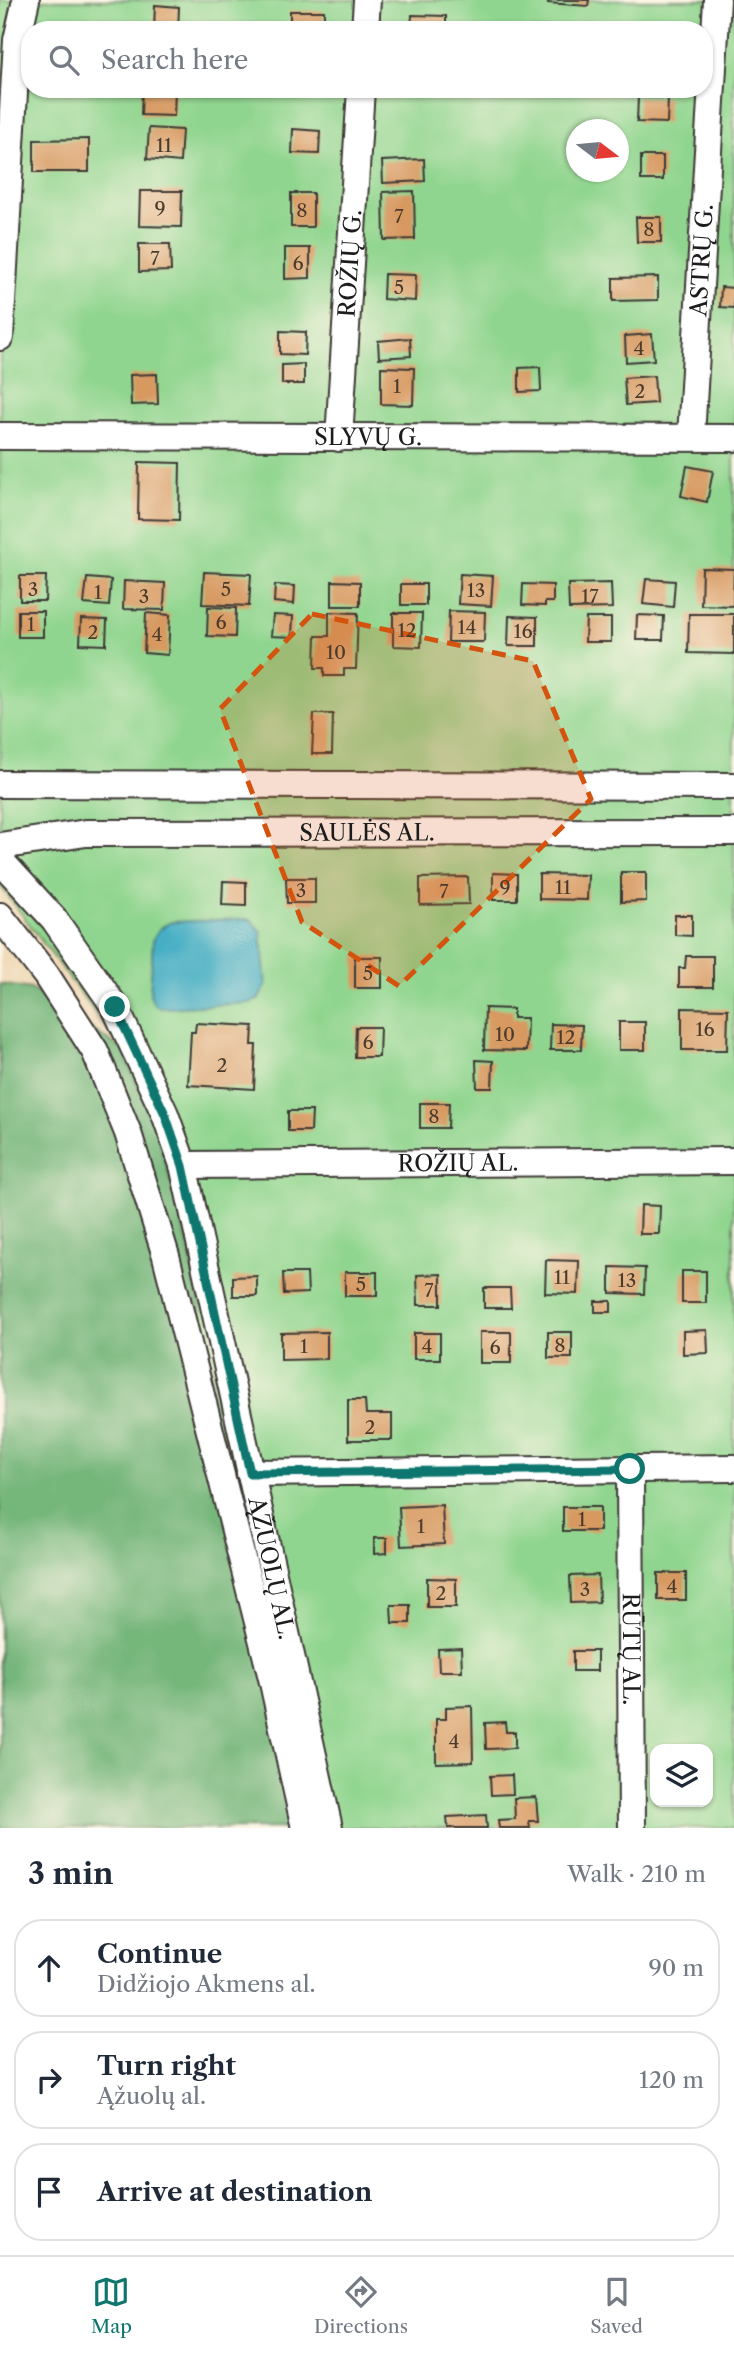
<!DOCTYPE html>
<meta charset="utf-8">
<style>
:root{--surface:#fff;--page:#f2f2f3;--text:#1f2937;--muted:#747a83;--line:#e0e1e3;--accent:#0f766e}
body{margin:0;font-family:"Libre Caslon Text",serif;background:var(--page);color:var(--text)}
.controls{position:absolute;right:21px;bottom:21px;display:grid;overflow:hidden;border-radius:14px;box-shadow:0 2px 5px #0004}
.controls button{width:63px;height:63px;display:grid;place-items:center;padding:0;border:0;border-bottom:2px solid var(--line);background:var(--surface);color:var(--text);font:35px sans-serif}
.compass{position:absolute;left:566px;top:119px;width:63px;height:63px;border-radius:50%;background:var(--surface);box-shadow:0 2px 5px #0004;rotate:106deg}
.stop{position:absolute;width:21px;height:21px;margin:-16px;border:5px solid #0f766e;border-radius:50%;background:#fff}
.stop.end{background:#0f766e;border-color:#fff;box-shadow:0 2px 7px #0008}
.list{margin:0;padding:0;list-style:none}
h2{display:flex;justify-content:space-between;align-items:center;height:91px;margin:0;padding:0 28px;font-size:30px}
h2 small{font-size:23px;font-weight:400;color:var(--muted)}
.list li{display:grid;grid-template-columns:46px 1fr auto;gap:21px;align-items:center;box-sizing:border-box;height:98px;margin:0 14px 14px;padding:0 14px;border:2px solid var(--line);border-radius:28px}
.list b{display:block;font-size:26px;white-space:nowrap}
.list p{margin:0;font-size:23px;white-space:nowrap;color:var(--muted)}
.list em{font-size:23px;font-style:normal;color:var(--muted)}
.icon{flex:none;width:38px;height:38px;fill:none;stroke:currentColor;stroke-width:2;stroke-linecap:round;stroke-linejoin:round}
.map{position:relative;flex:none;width:734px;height:1828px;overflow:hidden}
.search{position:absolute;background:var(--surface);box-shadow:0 2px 5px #0004;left:21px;right:21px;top:21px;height:77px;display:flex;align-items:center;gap:18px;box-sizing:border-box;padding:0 24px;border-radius:28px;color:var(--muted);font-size:26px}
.sheet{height:427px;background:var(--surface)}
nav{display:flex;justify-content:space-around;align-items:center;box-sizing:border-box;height:98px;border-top:2px solid var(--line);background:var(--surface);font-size:19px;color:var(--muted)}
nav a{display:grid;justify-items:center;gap:4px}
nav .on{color:var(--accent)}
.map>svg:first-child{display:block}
</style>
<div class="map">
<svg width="734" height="1828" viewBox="0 0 734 1828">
<rect width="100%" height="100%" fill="#fcf5e5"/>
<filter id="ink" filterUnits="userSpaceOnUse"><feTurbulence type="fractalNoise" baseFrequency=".0143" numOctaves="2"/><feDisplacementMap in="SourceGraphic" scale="14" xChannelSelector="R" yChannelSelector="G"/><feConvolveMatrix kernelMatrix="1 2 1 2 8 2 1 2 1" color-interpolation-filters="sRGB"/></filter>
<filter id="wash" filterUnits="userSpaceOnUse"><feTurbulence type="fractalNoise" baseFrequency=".00686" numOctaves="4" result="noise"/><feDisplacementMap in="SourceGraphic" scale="28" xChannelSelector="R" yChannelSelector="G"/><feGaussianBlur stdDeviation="1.57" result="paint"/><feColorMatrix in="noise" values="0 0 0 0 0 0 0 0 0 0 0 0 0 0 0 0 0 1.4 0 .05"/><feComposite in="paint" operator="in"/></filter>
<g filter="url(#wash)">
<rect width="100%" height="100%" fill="#f0dcbb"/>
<path fill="#90d58f" stroke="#567856" stroke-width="2" fill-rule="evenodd" d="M 0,0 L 734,0 L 734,1828 L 302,1828 L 188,1246 L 159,1138 L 123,1050 L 0,885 ZM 30,30 L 704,30 L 704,89 L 30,89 ZM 576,130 L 618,130 L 618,172 L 576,172 ZM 655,1749 L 708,1749 L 708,1802 L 655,1802 Z"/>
<path fill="#74b67a" stroke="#48694b" stroke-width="2" d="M 0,984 L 31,989 L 123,1050 L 159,1138 L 188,1246 L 302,1828 L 0,1828 Z"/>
<path fill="#45aec4" stroke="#306570" stroke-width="2" d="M 244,919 L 251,920 L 261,932 L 266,986 L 258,1000 L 249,1003 L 164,1008 C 155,1007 153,1003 150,995 L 153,940 C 157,930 162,926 172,922 Z"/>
<g id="blocks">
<path fill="#d79960" d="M 548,0 L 589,0 L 588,6 L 548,3 Z
M 155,5 L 179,7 L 178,30 L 154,30 Z
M 290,11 L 324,11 L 324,30 L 290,30 Z
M 412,15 L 446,16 L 446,30 L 411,30 Z
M 142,89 L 175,89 L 174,116 L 141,115 Z
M 303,89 L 343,89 L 343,94 L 303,95 Z
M 638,97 L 668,98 L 667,123 L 637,122 Z
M 149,128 L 182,130 L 180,162 L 147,159 Z
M 293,129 L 320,131 L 319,154 L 292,153 Z
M 89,139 L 89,172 L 34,172 L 34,140 Z
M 641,156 L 663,156 L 663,180 L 641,180 Z
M 424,159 L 425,181 L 383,183 L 382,161 Z
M 140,191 L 182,191 L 181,227 L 139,226 Z
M 414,191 L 415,239 L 384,240 L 383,192 Z
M 291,193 L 313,193 L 313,227 L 291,227 Z
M 636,217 L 661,217 L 661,242 L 637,242 Z
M 139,244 L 170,244 L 171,271 L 139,272 Z
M 285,248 L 310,248 L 310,278 L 285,279 Z
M 384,274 L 416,275 L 415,301 L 383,299 Z
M 658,277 L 658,300 L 613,301 L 613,278 Z
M 721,287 L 734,288 L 734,308 L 720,307 Z
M 280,331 L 306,332 L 305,355 L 280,354 Z
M 652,334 L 654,360 L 626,362 L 625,336 Z
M 410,338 L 411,356 L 379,358 L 378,341 Z
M 304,364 L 304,384 L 282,384 L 282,365 Z
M 381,367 L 414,368 L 413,405 L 381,404 Z
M 540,367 L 541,391 L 519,392 L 519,368 Z
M 157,374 L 158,404 L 131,405 L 130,375 Z
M 654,376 L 656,403 L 626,405 L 624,378 Z
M 139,462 L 180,463 L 179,520 L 138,519 Z
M 687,466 L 713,471 L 707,502 L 681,496 Z
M 702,568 L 734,569 L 733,606 L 701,605 Z
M 204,572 L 251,574 L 249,606 L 202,604 Z
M 460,574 L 493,576 L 491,606 L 458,604 Z
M 20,576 L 46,576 L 45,601 L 20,601 Z
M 87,578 L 111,580 L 109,606 L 84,604 Z
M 646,579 L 675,581 L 673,607 L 643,604 Z
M 124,581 L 165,583 L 164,610 L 123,609 Z
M 332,581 L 360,582 L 360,606 L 332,606 Z
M 611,583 L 612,608 L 569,609 L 568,584 Z
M 401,584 L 426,584 L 426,605 L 401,605 Z
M 523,584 L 553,585 L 553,602 L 545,602 L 545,606 L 522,605 Z
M 275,585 L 295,586 L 294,604 L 274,602 Z
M 208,607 L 236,608 L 235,637 L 207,636 Z
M 18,611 L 43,611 L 43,637 L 18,637 Z
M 449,611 L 485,612 L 484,642 L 448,642 Z
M 329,612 L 358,613 L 356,669 L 344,669 L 344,676 L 324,676 L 324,668 L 315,668 L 316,636 L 329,636 Z
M 146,613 L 170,615 L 168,655 L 144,653 Z
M 393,613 L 422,613 L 421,647 L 393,646 Z
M 689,614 L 734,614 L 734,654 L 688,653 Z
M 273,615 L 293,616 L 292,637 L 271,636 Z
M 637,615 L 664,616 L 663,640 L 636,640 Z
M 509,616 L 537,617 L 537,646 L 508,646 Z
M 586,618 L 611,618 L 611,642 L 585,642 Z
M 81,619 L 107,620 L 106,645 L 80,644 Z
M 314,714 L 333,714 L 332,754 L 312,754 Z
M 621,872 L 646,872 L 646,901 L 621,902 Z
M 493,873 L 517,874 L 517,900 L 493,900 Z
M 539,874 L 588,875 L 587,900 L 539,899 Z
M 468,877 L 469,904 L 420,905 L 420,878 Z
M 286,878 L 315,878 L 315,903 L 287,903 Z
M 223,881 L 246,882 L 246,906 L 222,905 Z
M 675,915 L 692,915 L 692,936 L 675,935 Z
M 686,956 L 713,956 L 713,987 L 679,987 L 679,968 L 685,968 Z
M 355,957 L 382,957 L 382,988 L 355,988 Z
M 485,1008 L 513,1009 L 513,1018 L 527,1018 L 526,1051 L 484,1050 Z
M 682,1008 L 728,1009 L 727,1050 L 682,1050 Z
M 619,1022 L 645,1022 L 645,1050 L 619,1050 Z
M 196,1023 L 253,1026 L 252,1045 L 256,1045 L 254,1089 L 188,1085 L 191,1032 L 195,1032 Z
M 551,1024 L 582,1025 L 581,1050 L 550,1050 Z
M 356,1027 L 380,1027 L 379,1057 L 355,1057 Z
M 476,1060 L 493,1061 L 492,1088 L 477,1088 Z
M 420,1103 L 449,1103 L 448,1128 L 420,1128 Z
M 288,1111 L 312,1111 L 311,1131 L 288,1131 Z
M 641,1205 L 660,1206 L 659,1234 L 640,1234 Z
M 546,1260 L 579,1261 L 578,1294 L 545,1293 Z
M 610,1267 L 645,1268 L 644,1294 L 610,1293 Z
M 682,1271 L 706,1271 L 706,1303 L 682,1303 Z
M 345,1272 L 377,1272 L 377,1296 L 345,1296 Z
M 283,1273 L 307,1273 L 308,1293 L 284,1294 Z
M 441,1274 L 441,1305 L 418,1305 L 417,1275 Z
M 257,1276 L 257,1296 L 233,1296 L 233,1277 Z
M 484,1288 L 510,1288 L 511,1308 L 484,1308 Z
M 595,1301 L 611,1301 L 611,1312 L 595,1312 Z
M 707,1330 L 708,1353 L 683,1354 L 683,1331 Z
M 327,1332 L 327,1359 L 281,1360 L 281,1333 Z
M 480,1332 L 511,1332 L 511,1363 L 480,1363 Z
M 548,1332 L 572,1332 L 572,1358 L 548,1358 Z
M 414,1333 L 440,1333 L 440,1359 L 414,1359 Z
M 348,1400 L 365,1400 L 366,1414 L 392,1414 L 392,1440 L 348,1440 Z
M 442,1505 L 444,1544 L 401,1546 L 399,1507 Z
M 563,1507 L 600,1507 L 600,1531 L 563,1531 Z
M 374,1538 L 387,1538 L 387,1553 L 374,1554 Z
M 658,1573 L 686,1573 L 686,1600 L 658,1600 Z
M 598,1575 L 599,1602 L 571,1603 L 570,1576 Z
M 427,1578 L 456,1579 L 456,1607 L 427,1607 Z
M 391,1605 L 410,1605 L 410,1623 L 392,1623 Z
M 461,1648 L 462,1671 L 439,1671 L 438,1649 Z
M 573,1651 L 597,1651 L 597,1671 L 573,1671 Z
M 472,1706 L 473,1762 L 436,1763 L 436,1719 L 446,1719 L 446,1707 Z
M 505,1722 L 506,1732 L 515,1732 L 515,1748 L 486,1749 L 485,1723 Z
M 512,1775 L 513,1794 L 491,1795 L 490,1776 Z
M 536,1797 L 538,1821 L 529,1821 L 530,1828 L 499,1828 L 498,1820 L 515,1819 L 514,1798 Z
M 486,1815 L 487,1828 L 448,1828 L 447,1817 Z"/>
</g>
</g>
<g filter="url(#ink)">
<use href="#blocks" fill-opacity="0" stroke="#3c3934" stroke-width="2"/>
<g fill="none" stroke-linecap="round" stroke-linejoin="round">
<defs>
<g id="street">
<path d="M 365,30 L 367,0"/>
<path d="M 0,337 L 17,40 L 26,0"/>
<path id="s1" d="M 0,436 L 734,438"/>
<path id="s2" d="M 691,437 L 717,0"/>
<path id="s3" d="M 339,438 L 361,89"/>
<path d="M 0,784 L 734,786"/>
<path id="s4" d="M 0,846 L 86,833 L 734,832"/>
<path id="s5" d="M 0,860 L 54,919 L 115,1007 L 165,1114 L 183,1165 L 329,1828"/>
<path d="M 0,916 L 46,975 L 95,1051 L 128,1133 L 166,1256 L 272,1678 L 305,1828"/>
<path id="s6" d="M 183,1165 L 734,1161"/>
<path id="s7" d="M 630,1469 L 632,1828"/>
<path d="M 250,1473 L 734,1468"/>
</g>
</defs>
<use href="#street" stroke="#3c3934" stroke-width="30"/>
<use href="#street" stroke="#fff" stroke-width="26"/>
</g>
</g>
<g fill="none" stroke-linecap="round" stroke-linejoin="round" filter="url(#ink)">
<path stroke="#0f766e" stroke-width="9" d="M 115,1007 L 165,1114 L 183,1166 L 250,1473 L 630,1469"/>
</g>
<path fill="#d4530e" fill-opacity="0.2" stroke="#d4530e" stroke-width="5" stroke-dasharray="14 9" stroke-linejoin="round" d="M 312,614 L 533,661 L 591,799 L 399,986 L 302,922 L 220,709 Z"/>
<g text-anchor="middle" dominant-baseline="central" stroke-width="7" stroke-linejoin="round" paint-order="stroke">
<g font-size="19" fill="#4b3b2d">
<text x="164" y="145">11</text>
<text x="160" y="208">9</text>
<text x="302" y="210">8</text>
<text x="399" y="216">7</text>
<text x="649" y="229">8</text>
<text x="155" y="258">7</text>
<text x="298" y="263">6</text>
<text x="399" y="287">5</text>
<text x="639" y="348">4</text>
<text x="397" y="386">1</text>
<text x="640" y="391">2</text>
<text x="33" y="589">3</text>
<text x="226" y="589">5</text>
<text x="476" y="590">13</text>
<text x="98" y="592">1</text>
<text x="144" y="596">3</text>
<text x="590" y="596">17</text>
<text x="221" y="622">6</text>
<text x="31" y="624">1</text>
<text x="467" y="627">14</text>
<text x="407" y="630">12</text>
<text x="523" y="631">16</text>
<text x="93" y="632">2</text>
<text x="157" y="634">4</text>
<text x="336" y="652">10</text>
<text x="505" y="887">9</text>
<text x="563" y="887">11</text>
<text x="301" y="890">3</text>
<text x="444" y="891">7</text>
<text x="368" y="973">5</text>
<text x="705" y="1029">16</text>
<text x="505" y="1034">10</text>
<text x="566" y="1037">12</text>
<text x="368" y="1042">6</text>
<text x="222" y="1065">2</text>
<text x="434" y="1116">8</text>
<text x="562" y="1277">11</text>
<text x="627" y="1280">13</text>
<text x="361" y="1284">5</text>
<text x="429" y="1290">7</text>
<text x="560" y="1345">8</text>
<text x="304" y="1346">1</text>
<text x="427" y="1346">4</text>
<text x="495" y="1347">6</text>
<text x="370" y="1427">2</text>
<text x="582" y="1519">1</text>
<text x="421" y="1526">1</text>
<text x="672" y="1586">4</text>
<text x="585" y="1589">3</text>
<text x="441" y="1593">2</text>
<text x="454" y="1741">4</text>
</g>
<g font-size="23" fill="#1c1c1c" stroke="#fcf5e5">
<text stroke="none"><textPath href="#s2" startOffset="177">ASTRŲ G.</textPath></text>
<text stroke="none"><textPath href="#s3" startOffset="175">ROŽIŲ G.</textPath></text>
<text stroke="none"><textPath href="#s1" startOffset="368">SLYVŲ G.</textPath></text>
<text stroke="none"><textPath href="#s4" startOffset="368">SAULĖS AL.</textPath></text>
<text stroke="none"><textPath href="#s6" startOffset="275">ROŽIŲ AL.</textPath></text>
<text stroke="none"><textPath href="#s5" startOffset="772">ĄŽUOLŲ AL.</textPath></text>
<text stroke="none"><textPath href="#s7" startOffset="180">RŪTŲ AL.</textPath></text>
</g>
</g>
</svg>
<div class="controls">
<button><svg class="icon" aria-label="layers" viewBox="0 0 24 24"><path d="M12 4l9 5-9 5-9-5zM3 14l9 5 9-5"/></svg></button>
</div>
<svg class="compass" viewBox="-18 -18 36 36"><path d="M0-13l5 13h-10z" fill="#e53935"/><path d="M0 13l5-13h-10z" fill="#747a83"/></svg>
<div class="stop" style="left:630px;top:1469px"></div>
<div class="stop end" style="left:115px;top:1007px"></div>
<div class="search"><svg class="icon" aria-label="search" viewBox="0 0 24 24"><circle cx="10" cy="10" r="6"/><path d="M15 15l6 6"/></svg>Search here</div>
</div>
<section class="sheet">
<h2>3 min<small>Walk · 210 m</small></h2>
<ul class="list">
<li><svg class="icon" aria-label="ahead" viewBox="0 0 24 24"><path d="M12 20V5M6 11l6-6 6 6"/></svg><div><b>Continue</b><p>Didžiojo Akmens al.</p></div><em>90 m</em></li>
<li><svg class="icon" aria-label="right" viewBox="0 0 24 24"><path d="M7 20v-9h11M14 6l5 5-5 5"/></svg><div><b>Turn right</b><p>Ąžuolų al.</p></div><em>120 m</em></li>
<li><svg class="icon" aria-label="arrive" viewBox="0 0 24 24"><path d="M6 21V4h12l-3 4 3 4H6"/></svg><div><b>Arrive at destination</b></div></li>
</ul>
</section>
<nav>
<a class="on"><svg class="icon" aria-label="map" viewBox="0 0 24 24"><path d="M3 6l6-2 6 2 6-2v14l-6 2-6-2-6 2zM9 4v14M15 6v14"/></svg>Map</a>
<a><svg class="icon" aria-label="directions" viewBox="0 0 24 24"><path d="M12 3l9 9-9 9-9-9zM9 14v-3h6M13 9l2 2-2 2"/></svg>Directions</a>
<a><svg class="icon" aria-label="saved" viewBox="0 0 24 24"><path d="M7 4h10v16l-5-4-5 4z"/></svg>Saved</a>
</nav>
